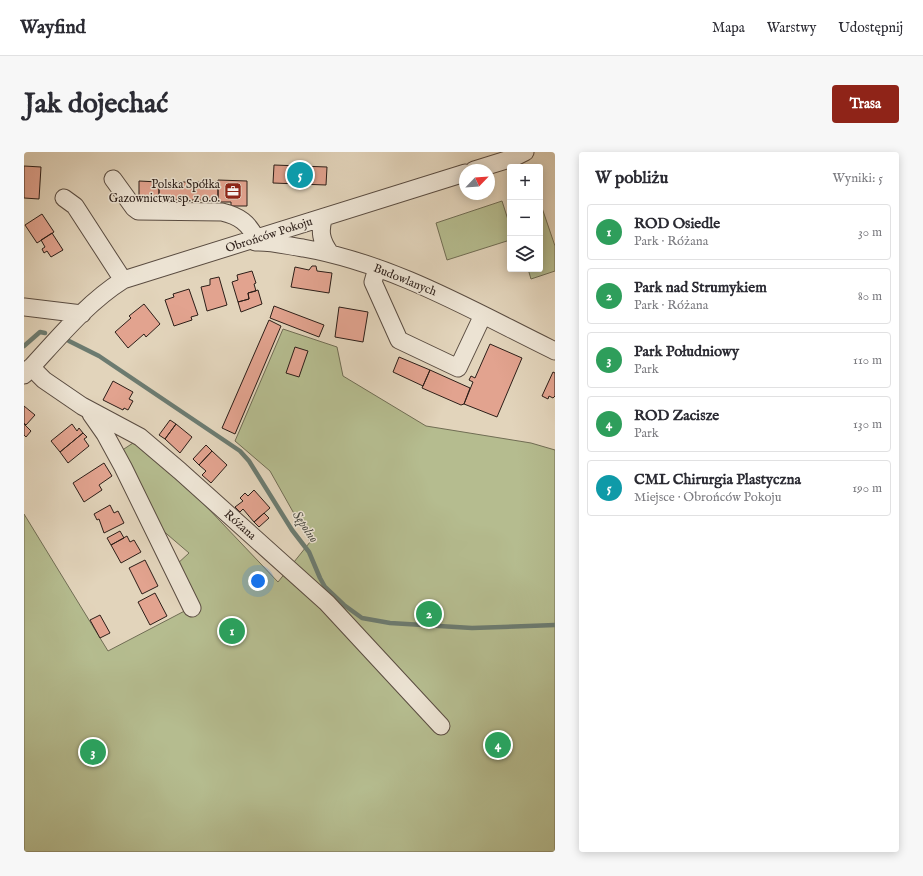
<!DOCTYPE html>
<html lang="pl">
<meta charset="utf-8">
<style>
:root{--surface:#fff;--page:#f7f7f7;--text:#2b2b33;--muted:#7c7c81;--line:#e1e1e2;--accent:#8f2418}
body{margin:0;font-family:"IM FELL English",serif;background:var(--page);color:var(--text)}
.controls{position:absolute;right:12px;top:12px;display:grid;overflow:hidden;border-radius:4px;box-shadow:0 2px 10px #0003}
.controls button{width:36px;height:36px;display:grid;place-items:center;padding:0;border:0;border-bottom:1px solid var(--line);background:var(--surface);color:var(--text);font:20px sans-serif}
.compass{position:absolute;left:435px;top:12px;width:36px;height:36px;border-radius:50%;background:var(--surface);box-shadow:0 2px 10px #0003;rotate:65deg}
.you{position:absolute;left:234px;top:429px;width:14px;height:14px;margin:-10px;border:3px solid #fff;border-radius:50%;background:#1a73e8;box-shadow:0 0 0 6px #1a73e833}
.badge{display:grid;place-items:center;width:26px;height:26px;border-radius:50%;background:var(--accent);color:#fff;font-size:13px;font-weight:700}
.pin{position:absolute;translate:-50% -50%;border:2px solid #fff;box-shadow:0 1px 4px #0006}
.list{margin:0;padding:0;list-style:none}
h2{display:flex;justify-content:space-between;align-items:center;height:52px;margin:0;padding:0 16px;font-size:17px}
h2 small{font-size:13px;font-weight:400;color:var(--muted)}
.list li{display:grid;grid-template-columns:26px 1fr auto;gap:12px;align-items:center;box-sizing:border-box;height:56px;margin:0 8px 8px;padding:0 8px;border:1px solid var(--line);border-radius:4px}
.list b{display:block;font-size:15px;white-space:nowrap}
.list p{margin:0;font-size:13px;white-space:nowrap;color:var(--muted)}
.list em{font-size:13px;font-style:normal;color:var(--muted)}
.icon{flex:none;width:22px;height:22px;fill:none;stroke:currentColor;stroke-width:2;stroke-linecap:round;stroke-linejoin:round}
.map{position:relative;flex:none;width:531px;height:700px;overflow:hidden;border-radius:4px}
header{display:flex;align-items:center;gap:24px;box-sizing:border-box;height:56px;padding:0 20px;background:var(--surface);border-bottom:1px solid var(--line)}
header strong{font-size:19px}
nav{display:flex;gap:22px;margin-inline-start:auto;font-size:14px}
.intro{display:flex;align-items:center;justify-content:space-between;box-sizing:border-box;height:96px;padding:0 24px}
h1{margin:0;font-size:28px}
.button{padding:10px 18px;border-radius:4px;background:var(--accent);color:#fff;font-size:14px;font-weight:700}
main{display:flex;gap:24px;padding:0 24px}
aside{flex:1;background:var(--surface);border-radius:4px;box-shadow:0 2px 10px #0003}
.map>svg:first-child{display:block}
</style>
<header>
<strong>Wayfind</strong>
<nav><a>Mapa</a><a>Warstwy</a><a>Udostępnij</a></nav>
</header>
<div class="intro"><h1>Jak dojechać</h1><a class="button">Trasa</a></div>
<main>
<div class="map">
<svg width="531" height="700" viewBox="0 0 531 700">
<rect width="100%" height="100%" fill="#e2d4bb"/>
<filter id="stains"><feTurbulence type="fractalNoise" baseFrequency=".005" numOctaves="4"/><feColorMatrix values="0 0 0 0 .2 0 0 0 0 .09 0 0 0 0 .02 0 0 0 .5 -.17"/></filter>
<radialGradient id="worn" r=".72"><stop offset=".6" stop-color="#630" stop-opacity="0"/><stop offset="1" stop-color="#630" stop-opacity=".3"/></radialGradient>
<path fill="#b5bc8f" stroke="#706d54" d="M 478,49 L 486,74 L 486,88 L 423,108 L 412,71 Z
M 516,50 L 531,94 L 531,119 L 507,127 L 504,117 L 516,117 Z
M 259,177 L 313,195 L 319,224 L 402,274 L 507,291 L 531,298 L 531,700 L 0,700 L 0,362 L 84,499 L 172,453 L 152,413 L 165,401 L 137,377 L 97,299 L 112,289 L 160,331 L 254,430 L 286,390 L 246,319 L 211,289 Z"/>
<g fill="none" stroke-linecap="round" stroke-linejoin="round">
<path stroke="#6c7b70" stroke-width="4.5" d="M 45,189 L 75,204 L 216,299 L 225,309 L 268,378 L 285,400 L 296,426 L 301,435 L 320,453 L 338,466 L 366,471 L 448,476 L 531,473
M 0,194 L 16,180 L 21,181"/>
</g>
<path fill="#e2a38f" stroke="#2c1e18" d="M 250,13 L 303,15 L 302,33 L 249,31 Z
M 0,14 L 17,15 L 15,47 L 0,46 Z
M 194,28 L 223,29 L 223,54 L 207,54 L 207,50 L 194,50 Z
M 115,29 L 135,30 L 135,48 L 115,48 Z
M 135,30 L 194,30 L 194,48 L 135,48 Z
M 18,62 L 30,80 L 13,91 L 1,73 Z
M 28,81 L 39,98 L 27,105 L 23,99 L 20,101 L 18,97 L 21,95 L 17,88 Z
M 288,114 L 292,114 L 293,119 L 308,121 L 305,141 L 267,135 L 271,115 L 285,118 Z
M 228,119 L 232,131 L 230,132 L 232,139 L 224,141 L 225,147 L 214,150 L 208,130 L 214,128 L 213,123 Z
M 195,125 L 203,153 L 183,159 L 177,135 L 186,133 L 186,127 Z
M 165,137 L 174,163 L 167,165 L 168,168 L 150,174 L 141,148 L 150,145 L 149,142 Z
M 234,138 L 238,152 L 217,160 L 214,150 L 225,147 L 224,141 Z
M 120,152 L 136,172 L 122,185 L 120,182 L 104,196 L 91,180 L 107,166 L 105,164 Z
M 250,154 L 300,173 L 295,185 L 246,166 Z
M 315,155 L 344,160 L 339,190 L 311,185 Z
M 245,168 L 257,174 L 211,282 L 198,276 Z
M 466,192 L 498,206 L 473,265 L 440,252 L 449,230 L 445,228 L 447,224 L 451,226 Z
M 271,195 L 284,199 L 275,225 L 262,221 Z
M 375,205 L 406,218 L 399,234 L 369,220 Z
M 406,218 L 446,236 L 440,252 L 437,253 L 398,236 Z
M 529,220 L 531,221 L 531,244 L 529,246 L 525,244 L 524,247 L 518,244 Z
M 89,229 L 109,240 L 105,247 L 109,249 L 104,258 L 100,256 L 99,258 L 79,248 Z
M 0,254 L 11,263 L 2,273 L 0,271 Z
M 146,268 L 152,272 L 141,287 L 135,283 Z
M 0,272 L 7,279 L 2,285 L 0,283 Z
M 48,272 L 53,279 L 55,276 L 59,281 L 36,300 L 27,289 Z
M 152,272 L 168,285 L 156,301 L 141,287 Z
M 59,281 L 63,285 L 60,287 L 65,294 L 44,311 L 36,300 Z
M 182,293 L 188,299 L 175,313 L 169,307 Z
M 188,299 L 203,313 L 187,331 L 178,323 L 182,319 L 175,313 Z
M 80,311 L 88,324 L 75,333 L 78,338 L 60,350 L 49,331 Z
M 230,338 L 246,356 L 230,370 L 219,357 L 216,360 L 211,355 L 219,349 L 216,346 L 221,341 L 224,344 Z
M 86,353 L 90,361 L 94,359 L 100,371 L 80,381 L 75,367 L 73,368 L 70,362 Z
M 240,361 L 245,366 L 235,375 L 230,370 Z
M 96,379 L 100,386 L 87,393 L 83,386 Z
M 103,384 L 106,390 L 110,388 L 117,400 L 97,411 L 87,393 Z
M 121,408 L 134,434 L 118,442 L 105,416 Z
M 131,441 L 143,464 L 126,473 L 114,450 Z
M 76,463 L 86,481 L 76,486 L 66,468 Z"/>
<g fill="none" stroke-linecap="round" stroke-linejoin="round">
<defs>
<path id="minor" d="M 450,18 L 489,6 L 501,0
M 89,27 L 110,56 L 114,59 L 198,60 C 215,64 225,71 232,87
M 40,46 L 51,54 L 99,128
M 300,65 C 295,79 297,89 306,101
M 231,90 C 247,89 264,94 279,96 C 370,112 449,159 531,199
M 353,116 L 349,130 L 375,188 L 434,216 L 459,163
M 0,155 L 58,162
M 7,215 L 20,228 L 58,254 L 116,285 L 156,319 L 303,451 L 417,574
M 0,223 C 31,190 61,152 99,128 L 441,21
M 67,262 L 81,282 L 99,315 L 168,456"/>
</defs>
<use href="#minor" stroke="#5a4c41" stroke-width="19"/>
<use href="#minor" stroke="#ece3d3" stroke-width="17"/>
</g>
<defs>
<symbol id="office-square" viewBox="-11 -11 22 22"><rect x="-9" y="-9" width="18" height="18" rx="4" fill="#8f2418" stroke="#ece3d3"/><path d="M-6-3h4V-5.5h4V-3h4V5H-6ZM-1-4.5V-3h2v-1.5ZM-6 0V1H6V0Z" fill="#fff"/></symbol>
</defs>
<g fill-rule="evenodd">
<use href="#office-square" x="199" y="29" width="20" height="20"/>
</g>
<g text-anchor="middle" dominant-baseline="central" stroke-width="3" stroke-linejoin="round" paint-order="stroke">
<g font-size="12" fill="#2c1e18" stroke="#ece3d3" text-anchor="end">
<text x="196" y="32">Polska Spółka<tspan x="196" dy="14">Gazownictwa sp. z o.o.</tspan></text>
</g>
<g font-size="12" fill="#2c1e18" stroke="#ece3d3">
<text transform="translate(245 83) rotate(-18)">Obrońców Pokoju</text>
<text transform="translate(381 128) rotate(22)">Budowlanych</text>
<text transform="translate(216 373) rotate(42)">Różana</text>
</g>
<g font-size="13" font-style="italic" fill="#4c4c44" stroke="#ece3d3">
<text transform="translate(281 375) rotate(56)">Sępolno</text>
</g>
</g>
<rect width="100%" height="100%" filter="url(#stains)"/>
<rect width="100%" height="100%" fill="url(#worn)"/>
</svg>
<div class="controls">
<button>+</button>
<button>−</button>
<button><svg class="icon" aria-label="layers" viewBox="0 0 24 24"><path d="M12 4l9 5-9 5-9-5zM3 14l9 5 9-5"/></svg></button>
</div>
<svg class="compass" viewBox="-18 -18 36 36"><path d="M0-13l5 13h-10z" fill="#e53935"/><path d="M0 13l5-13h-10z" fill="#7c7c81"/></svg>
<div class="you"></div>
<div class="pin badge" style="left:208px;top:479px;background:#2e9e5b">1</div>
<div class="pin badge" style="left:405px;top:462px;background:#2e9e5b">2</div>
<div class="pin badge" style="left:69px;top:600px;background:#2e9e5b">3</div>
<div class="pin badge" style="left:474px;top:593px;background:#2e9e5b">4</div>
<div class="pin badge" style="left:276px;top:23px;background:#0f9aa8">5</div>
</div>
<aside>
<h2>W pobliżu<small>Wyniki: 5</small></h2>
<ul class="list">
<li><span class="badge" style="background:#2e9e5b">1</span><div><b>ROD Osiedle</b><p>Park · Różana</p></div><em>30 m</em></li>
<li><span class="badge" style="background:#2e9e5b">2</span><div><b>Park nad Strumykiem</b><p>Park · Różana</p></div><em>80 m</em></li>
<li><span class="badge" style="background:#2e9e5b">3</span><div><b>Park Południowy</b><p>Park</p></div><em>110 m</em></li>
<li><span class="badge" style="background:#2e9e5b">4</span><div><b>ROD Zacisze</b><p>Park</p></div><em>130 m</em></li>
<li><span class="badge" style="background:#0f9aa8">5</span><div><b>CML Chirurgia Plastyczna</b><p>Miejsce · Obrońców Pokoju</p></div><em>190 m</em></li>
</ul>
</aside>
</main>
